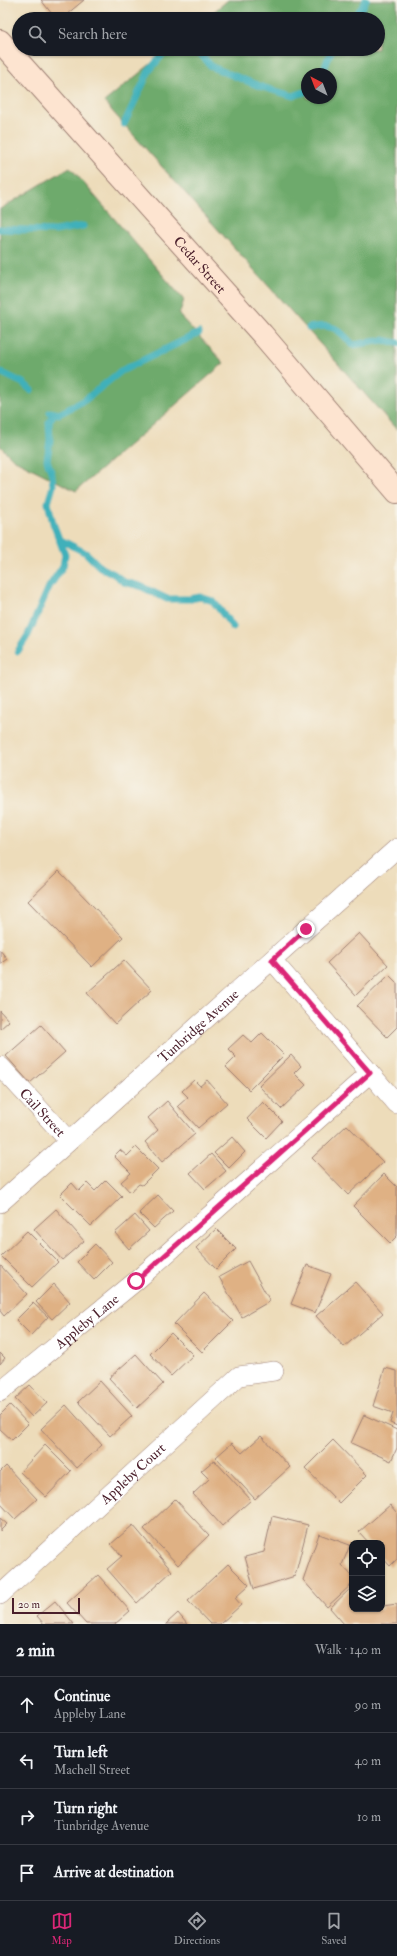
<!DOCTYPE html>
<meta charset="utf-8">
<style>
:root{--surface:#171b24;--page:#20242c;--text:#f1f3f6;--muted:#9ea1a6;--line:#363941;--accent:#db2777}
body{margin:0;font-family:"IM FELL Double Pica",serif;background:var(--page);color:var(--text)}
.controls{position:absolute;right:12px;bottom:12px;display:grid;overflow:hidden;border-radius:8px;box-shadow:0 1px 3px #0004}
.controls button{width:36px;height:36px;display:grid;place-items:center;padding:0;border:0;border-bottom:1px solid var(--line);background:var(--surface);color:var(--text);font:20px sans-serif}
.compass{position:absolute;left:301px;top:68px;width:36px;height:36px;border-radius:50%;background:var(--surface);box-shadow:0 1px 3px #0004;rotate:318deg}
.scale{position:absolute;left:12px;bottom:10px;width:68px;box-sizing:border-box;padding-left:4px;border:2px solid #4a1f2b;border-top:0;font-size:11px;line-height:14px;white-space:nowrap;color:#4a1f2b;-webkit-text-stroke:3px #f7f3e8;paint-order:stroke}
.stop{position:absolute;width:12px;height:12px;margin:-9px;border:3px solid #db2777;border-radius:50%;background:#fff}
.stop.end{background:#db2777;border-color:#fff;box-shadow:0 1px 4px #0008}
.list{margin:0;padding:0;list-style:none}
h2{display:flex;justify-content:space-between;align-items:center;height:52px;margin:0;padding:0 16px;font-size:17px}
h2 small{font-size:13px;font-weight:400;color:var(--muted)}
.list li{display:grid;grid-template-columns:26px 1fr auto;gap:12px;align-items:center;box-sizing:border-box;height:56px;padding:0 16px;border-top:1px solid var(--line)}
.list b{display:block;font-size:15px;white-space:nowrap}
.list p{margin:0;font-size:13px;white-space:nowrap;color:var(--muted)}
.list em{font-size:13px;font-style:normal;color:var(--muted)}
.icon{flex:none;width:22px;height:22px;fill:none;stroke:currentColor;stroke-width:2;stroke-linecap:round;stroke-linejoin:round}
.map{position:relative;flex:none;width:397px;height:1624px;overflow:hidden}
.search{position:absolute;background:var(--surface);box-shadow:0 1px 3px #0004;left:12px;right:12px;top:12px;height:44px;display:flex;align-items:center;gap:10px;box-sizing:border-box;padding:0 14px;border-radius:22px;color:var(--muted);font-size:15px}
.sheet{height:276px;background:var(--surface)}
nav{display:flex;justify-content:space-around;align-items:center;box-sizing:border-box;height:56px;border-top:1px solid var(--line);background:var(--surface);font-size:11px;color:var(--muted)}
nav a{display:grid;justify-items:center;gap:2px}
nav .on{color:var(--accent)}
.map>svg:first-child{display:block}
</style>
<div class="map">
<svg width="397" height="1624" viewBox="0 0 397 1624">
<rect width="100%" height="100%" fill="#f7f3e8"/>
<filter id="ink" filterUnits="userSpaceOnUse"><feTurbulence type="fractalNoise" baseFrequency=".025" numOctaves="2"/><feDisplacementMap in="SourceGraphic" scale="8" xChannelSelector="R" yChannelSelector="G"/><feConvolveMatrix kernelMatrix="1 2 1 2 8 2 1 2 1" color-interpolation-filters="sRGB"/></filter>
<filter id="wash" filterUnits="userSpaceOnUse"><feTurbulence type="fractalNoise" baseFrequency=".012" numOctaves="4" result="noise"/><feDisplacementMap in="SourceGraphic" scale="16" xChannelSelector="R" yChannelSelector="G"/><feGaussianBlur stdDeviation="0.9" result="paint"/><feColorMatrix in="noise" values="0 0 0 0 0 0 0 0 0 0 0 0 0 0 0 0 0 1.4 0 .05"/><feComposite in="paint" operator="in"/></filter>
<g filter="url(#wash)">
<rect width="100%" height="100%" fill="#eddcba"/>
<path fill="#6eaa6c" stroke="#5c644c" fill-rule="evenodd" d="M 228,0 L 397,0 L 397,430 L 104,102 L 169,49 L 378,49 L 378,19 L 205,19 ZM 307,74 L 331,74 L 331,98 L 307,98 Z
M 70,167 L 184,300 L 179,315 L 224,363 L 76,491 L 13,459 L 0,446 L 0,209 Z"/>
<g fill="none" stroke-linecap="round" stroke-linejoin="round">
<path stroke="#40b0ba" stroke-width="7" d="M 353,19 L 363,6 L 366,0
M 192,49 L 197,50 L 212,67 L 262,87 L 293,96 L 307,91
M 322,74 L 332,49
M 124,124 L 149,71 L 163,54 L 176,49
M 0,229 L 55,231 L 83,226
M 309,328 C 333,323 338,328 353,345 L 383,340 L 397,343
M 0,372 L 23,383 L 31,390
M 50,412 L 59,414 L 85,400 L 121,371 L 199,333
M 59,539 L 86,553 L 101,568 L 114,574 L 124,582 L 140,586 L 167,599 L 190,599 L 200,597 L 213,601 L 233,627
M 18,651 L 28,635 L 49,587 L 63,566 L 65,555 L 53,523 L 48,503 L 53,486 L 52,474 L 47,460 L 50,440 L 49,422 L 54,413"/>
</g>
<g id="blocks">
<path fill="#dfb184" d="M 41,0 L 84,0 L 61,19 L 56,19 Z
M 59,871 L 123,937 L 92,967 L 28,901 Z
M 359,933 L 388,965 L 356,995 L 327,963 Z
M 0,950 L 7,959 L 0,964 Z
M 124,960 L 152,990 L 115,1024 L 87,993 Z
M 389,975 L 397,983 L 397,1027 L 387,1037 L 357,1006 Z
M 0,1011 L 9,1021 L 0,1029 Z
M 41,1025 L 65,1052 L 30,1083 L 6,1056 Z
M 262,1033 L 284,1055 L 249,1090 L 226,1067 L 236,1057 L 228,1049 L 243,1035 L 252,1043 Z
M 291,1055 L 301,1066 L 294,1073 L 306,1085 L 281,1109 L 259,1086 Z
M 194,1080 L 200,1086 L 207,1080 L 227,1103 L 198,1128 L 178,1106 L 188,1097 L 182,1091 Z
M 167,1101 L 195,1134 L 162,1162 L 145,1142 L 158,1130 L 148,1118 Z
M 263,1102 L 282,1121 L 266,1138 L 247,1119 Z
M 347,1125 L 383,1162 L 348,1195 L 312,1158 Z
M 232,1137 L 245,1152 L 229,1168 L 214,1153 Z
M 136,1147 L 158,1169 L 142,1185 L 139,1184 L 130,1192 L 121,1182 L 131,1173 L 114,1156 L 120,1150 L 127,1156 Z
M 211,1154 L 226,1171 L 205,1189 L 190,1173 Z
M 384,1174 L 397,1187 L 397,1236 L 390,1243 L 353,1206 Z
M 106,1180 L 122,1196 L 91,1226 L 60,1195 L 72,1183 L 79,1191 L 87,1183 L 95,1191 Z
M 158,1195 L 173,1211 L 154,1228 L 139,1213 Z
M 56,1209 L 84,1241 L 62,1260 L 34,1229 Z
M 135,1215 L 149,1231 L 129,1249 L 115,1233 Z
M 216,1229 L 236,1249 L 216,1269 L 196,1248 Z
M 27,1231 L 58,1262 L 32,1287 L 1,1256 Z
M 95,1244 L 112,1262 L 94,1280 L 77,1262 Z
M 248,1261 L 270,1301 L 242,1317 L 219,1277 Z
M 0,1265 L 27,1294 L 4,1316 L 0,1311 Z
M 307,1265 L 331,1274 L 315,1313 L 291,1304 Z
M 355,1282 L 383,1313 L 344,1347 L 316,1316 Z
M 54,1284 L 70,1302 L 52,1319 L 36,1302 Z
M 204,1293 L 233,1321 L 202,1352 L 174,1324 Z
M 33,1303 L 48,1317 L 31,1335 L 16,1320 Z
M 171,1333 L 193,1355 L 171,1376 L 150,1354 Z
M 0,1353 L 5,1358 L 0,1364 Z
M 136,1354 L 163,1384 L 137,1408 L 109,1378 Z
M 385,1368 L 397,1371 L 397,1426 L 390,1423 L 393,1413 L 373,1406 Z
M 100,1381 L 132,1416 L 110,1436 L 78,1402 Z
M 30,1385 L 47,1403 L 32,1417 L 15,1399 Z
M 10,1405 L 28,1424 L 12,1440 L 0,1429 L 0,1415 Z
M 66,1405 L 102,1445 L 77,1468 L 41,1429 Z
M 364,1415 L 397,1430 L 397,1448 L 391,1461 L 351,1443 Z
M 261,1436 L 290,1467 L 255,1499 L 216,1457 L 232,1443 L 242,1453 Z
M 333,1440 L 367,1475 L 339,1503 L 305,1468 Z
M 45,1445 L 71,1471 L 46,1497 L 20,1472 Z
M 214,1460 L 251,1500 L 222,1526 L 193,1494 L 209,1479 L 201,1471 Z
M 6,1466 L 37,1499 L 15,1519 L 0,1503 L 0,1472 Z
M 175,1499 L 209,1535 L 178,1565 L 144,1529 Z
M 390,1505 L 397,1513 L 397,1559 L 390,1566 L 382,1557 L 382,1543 L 369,1543 L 359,1532 Z
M 272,1516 L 308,1525 L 295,1576 L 254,1589 L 245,1557 L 264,1552 Z
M 0,1518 L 7,1524 L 0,1531 Z
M 133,1525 L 172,1571 L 137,1603 L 107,1569 L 122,1556 L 111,1544 Z
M 319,1534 L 350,1545 L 342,1565 L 352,1576 L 352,1584 L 327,1607 L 303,1580 Z
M 228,1564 L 249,1585 L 235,1598 L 241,1605 L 220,1624 L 210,1624 L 188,1601 Z
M 98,1575 L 130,1611 L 115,1624 L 86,1624 L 67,1603 Z
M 352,1587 L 352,1609 L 382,1609 L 382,1606 L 397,1604 L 397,1624 L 344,1624 L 330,1608 Z
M 55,1601 L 74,1624 L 44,1624 L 37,1616 Z
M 178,1613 L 187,1624 L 166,1624 Z"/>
</g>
</g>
<g filter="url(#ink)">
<use href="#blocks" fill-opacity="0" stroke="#9c7e72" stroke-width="1"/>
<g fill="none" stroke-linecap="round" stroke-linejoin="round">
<defs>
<g id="minor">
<path d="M 272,960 L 397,1104"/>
<path id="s1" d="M 0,1066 L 69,1141"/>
<path id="s2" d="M 0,1203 L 397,848"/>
<path id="s3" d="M 0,1392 L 136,1281 L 370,1073"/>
<path id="s4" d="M 0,1595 L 239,1376 L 274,1371"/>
</g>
<g id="secondary">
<path id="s5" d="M 0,41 L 262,334 L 397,492"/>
</g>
</defs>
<use href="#minor" stroke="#9c7e72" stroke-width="20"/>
<use href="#secondary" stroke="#9c7e72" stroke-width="24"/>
<use href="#minor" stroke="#fff" stroke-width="19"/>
<use href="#secondary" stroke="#fde4d0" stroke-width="22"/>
</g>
</g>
<g fill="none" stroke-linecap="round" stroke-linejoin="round" filter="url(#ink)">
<path stroke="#db2777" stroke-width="5" d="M 136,1281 L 370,1073 L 272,960 L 306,929"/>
</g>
<g text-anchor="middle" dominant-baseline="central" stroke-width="3.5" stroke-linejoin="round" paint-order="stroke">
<g font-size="14" fill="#4a1f2b" stroke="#f7f3e8">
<text stroke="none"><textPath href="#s5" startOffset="300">Cedar Street</textPath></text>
<text stroke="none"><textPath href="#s2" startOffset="266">Tunbridge Avenue</textPath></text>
<text stroke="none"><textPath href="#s1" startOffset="63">Cail Street</textPath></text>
<text stroke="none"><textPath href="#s3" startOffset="112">Appleby Lane</textPath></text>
<text stroke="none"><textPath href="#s4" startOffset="180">Appleby Court</textPath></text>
</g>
</g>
</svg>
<div class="controls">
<button><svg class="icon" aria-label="locate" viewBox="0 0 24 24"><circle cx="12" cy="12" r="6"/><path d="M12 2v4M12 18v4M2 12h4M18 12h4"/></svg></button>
<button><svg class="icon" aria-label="layers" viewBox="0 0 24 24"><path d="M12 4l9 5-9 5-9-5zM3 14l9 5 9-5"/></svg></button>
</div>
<svg class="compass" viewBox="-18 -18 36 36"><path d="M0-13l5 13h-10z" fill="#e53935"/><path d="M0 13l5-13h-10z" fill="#9ea1a6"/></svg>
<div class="scale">20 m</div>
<div class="stop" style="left:136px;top:1281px"></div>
<div class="stop end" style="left:306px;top:929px"></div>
<div class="search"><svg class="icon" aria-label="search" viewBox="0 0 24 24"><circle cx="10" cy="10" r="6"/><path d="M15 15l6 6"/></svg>Search here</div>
</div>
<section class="sheet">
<h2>2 min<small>Walk · 140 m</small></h2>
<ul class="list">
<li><svg class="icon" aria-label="ahead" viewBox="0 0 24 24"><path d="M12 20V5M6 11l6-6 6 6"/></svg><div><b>Continue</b><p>Appleby Lane</p></div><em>90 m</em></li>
<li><svg class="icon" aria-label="left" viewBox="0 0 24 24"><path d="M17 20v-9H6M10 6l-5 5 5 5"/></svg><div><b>Turn left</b><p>Machell Street</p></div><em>40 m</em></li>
<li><svg class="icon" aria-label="right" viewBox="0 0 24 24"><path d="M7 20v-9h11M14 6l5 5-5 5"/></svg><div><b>Turn right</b><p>Tunbridge Avenue</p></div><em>10 m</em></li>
<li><svg class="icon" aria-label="arrive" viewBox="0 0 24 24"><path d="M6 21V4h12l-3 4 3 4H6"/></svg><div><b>Arrive at destination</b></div></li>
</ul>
</section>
<nav>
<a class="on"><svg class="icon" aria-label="map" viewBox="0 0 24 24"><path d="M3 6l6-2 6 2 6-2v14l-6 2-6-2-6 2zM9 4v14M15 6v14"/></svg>Map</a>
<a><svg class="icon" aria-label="directions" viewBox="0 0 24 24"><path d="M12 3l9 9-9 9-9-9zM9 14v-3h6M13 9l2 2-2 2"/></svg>Directions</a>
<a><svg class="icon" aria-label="saved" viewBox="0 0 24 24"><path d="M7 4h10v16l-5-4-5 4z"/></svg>Saved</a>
</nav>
